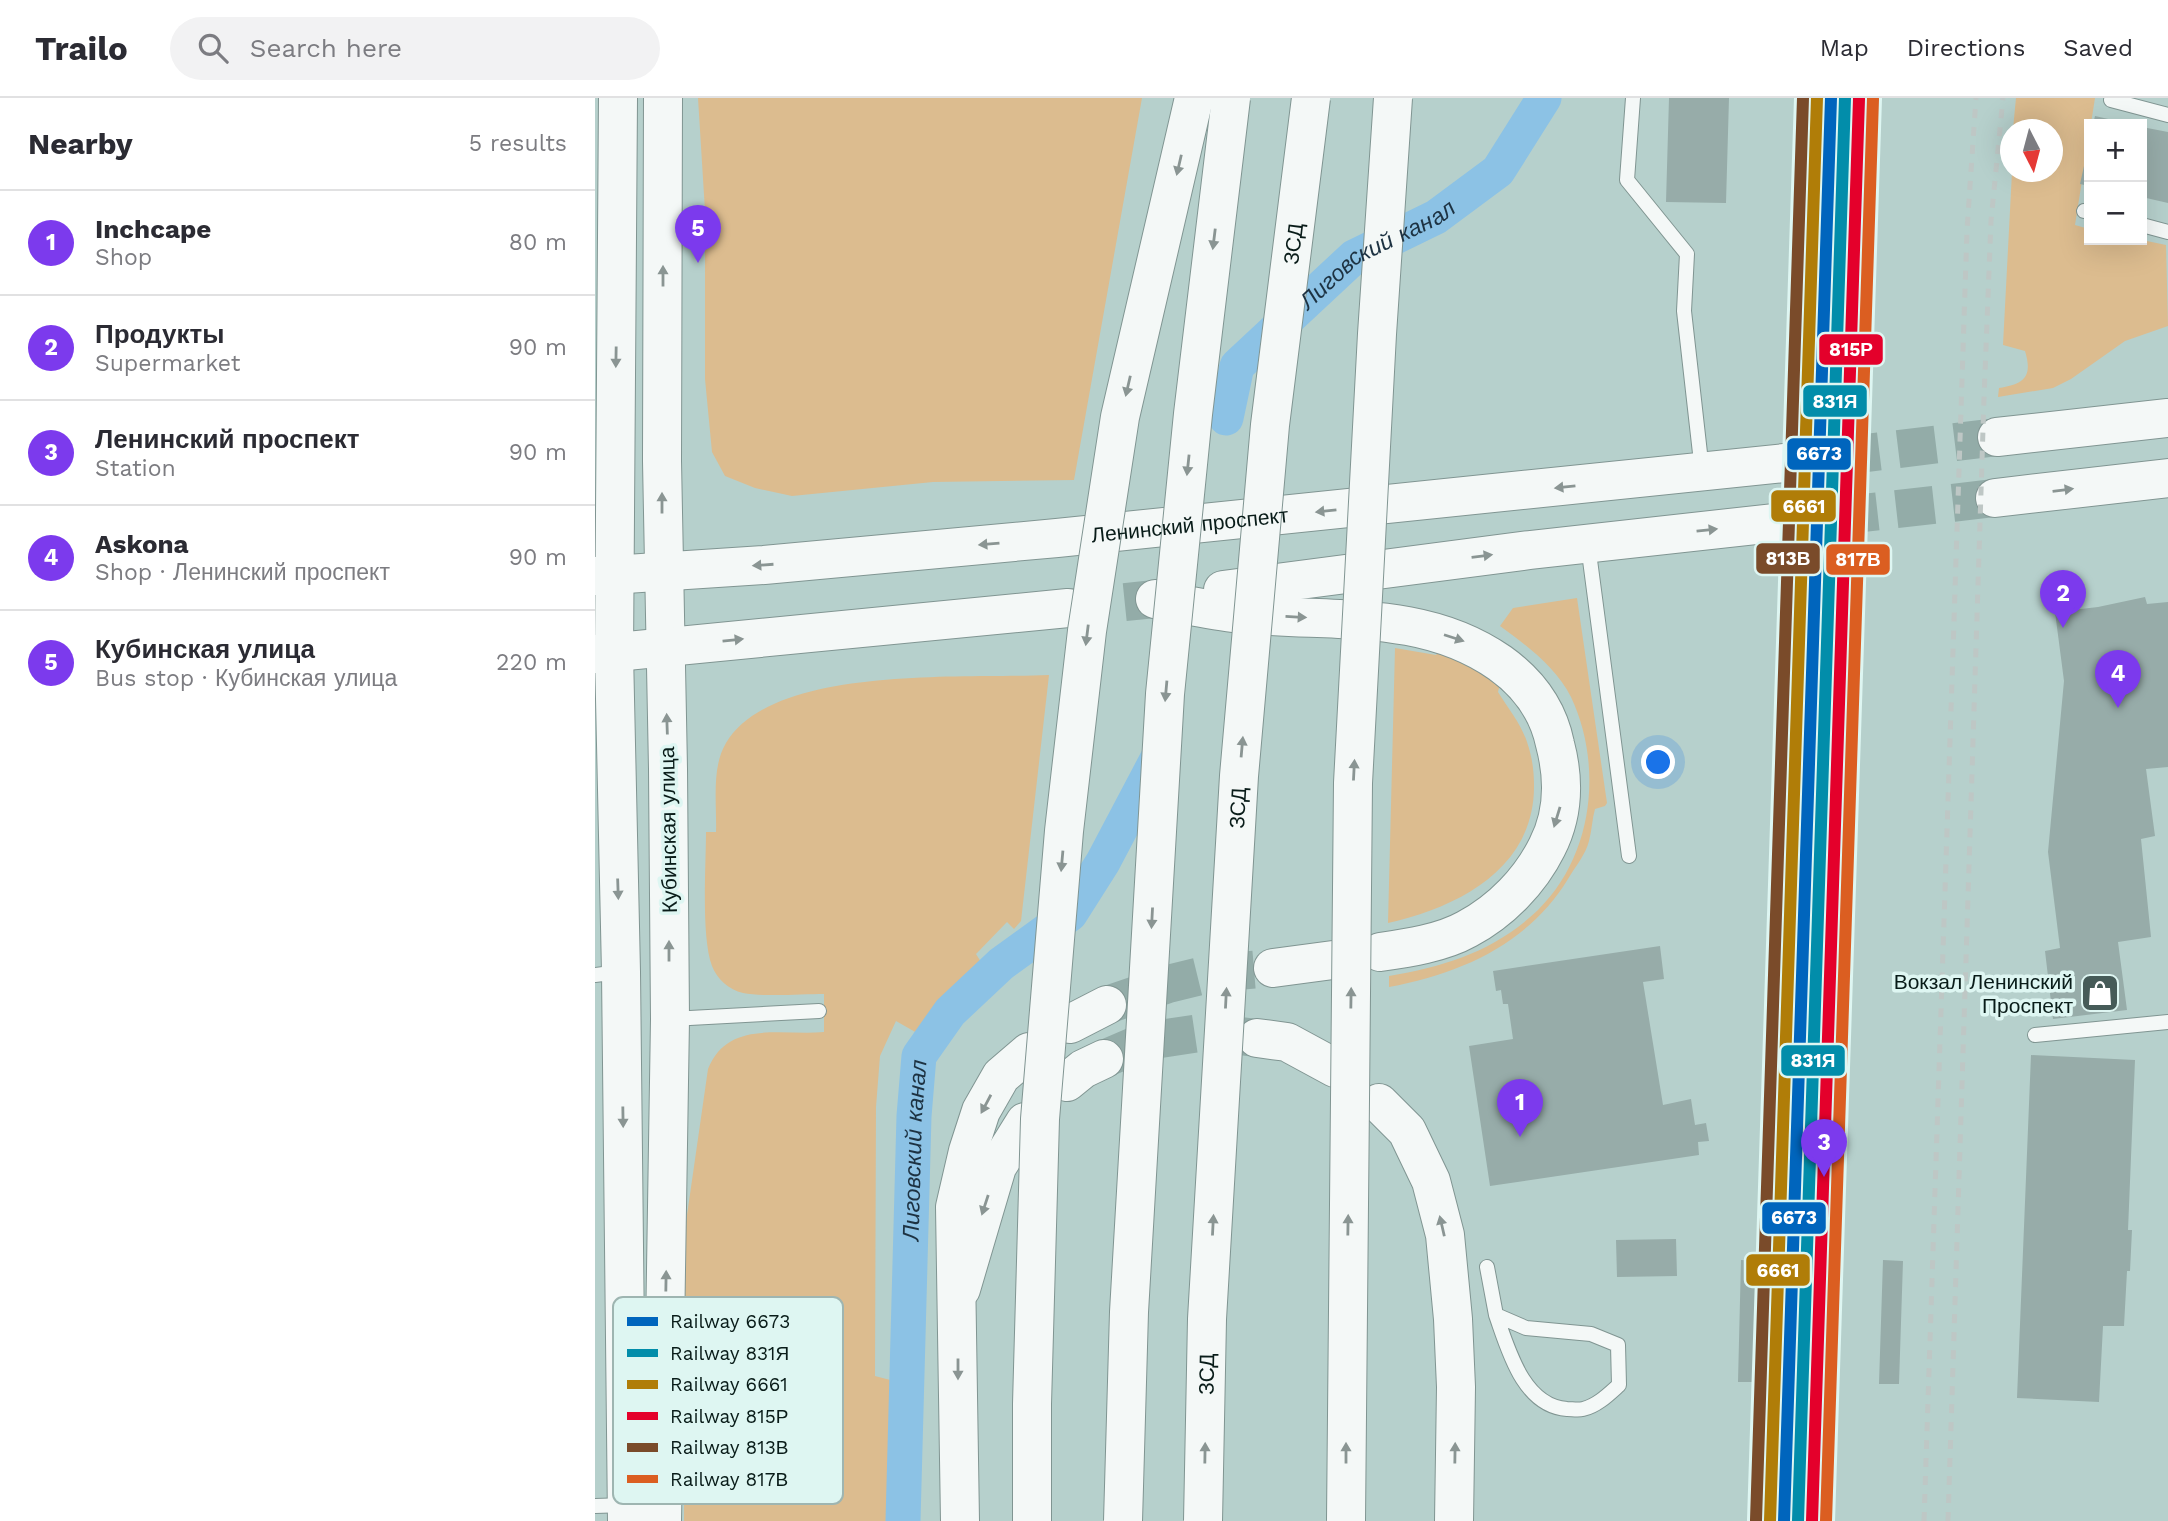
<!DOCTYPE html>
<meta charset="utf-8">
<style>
:root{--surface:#fff;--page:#f2f2f3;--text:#2b2b33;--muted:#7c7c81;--line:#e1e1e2;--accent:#7c3aed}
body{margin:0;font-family:"Work Sans",sans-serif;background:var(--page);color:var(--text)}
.controls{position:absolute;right:21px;top:21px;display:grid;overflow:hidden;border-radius:0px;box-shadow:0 7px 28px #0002}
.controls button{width:63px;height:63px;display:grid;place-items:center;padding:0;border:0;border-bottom:2px solid var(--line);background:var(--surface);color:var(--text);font:35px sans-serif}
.compass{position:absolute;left:1405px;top:21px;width:63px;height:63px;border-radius:50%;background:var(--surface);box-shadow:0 7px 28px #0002;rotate:174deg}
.you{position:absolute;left:1064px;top:665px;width:24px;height:24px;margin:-18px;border:5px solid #fff;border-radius:50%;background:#1a73e8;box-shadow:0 0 0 10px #1a73e833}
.badge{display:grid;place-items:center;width:46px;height:46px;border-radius:50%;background:var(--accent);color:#fff;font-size:23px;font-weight:700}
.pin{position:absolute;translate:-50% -58px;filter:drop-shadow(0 2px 4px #0008)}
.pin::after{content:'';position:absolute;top:37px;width:24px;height:21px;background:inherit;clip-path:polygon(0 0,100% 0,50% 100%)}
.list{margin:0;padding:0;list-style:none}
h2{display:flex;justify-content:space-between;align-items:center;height:91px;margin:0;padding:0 28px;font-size:30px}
h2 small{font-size:23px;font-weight:400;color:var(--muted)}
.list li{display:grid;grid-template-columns:46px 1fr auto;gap:21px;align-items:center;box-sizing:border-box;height:105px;padding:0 28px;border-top:2px solid var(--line)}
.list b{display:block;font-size:26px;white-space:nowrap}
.list p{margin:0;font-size:23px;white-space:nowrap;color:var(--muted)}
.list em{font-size:23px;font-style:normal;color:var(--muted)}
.icon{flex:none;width:38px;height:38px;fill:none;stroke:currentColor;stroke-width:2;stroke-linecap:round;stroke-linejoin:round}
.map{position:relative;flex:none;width:1573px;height:1423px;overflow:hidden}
header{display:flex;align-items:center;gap:42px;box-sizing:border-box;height:98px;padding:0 35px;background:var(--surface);border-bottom:2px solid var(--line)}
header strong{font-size:33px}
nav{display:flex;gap:38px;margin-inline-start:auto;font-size:24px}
.search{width:490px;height:63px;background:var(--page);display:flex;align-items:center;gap:18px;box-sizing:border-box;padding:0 24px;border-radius:38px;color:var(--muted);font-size:26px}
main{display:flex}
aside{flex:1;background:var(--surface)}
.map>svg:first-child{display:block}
</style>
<header>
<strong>Trailo</strong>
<div class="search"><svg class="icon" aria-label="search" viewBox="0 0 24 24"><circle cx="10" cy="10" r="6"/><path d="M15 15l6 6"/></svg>Search here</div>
<nav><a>Map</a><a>Directions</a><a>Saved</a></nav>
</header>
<main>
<aside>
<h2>Nearby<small>5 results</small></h2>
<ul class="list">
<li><span class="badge">1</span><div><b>Inchcape</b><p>Shop</p></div><em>80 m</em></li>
<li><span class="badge">2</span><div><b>Продукты</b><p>Supermarket</p></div><em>90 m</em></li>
<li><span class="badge">3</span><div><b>Ленинский проспект</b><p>Station</p></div><em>90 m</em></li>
<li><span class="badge">4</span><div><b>Askona</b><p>Shop · Ленинский проспект</p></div><em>90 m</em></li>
<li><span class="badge">5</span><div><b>Кубинская улица</b><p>Bus stop · Кубинская улица</p></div><em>220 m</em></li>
</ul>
</aside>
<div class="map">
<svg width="1573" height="1423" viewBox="0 0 1573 1423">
<rect width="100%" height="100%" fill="#b6d0cc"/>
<path fill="#dcbc8f" d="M 103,0 L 547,0 L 479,382 L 338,384 L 197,398 L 160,390 L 130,378 L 117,354 L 110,281 L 110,113 Z
M 1421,0 L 1500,0 L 1480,127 L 1494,131 L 1494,142 L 1547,142 L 1571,147 L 1573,228 L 1530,243 L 1476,281 L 1458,290 L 1403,299 L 1404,290 C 1429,286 1438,279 1430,253 L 1408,247 L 1417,74 L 1458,74 L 1458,32 L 1418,31 Z
M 982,500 L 1012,705 L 1010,708 L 1000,711 C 997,721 997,732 994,743 C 991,756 980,769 973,781 C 933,846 867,875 794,889 L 794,878 C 851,868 900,853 943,812 C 999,757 1008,667 976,599 C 961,569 931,547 905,528 L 918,510 Z
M 800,550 L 841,557 L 846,551 L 905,586 L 903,594 C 913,610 926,626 932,644 C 937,658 939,673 939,687 C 940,770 864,809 793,825 Z
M 454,577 L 426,823 L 419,831 L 412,824 L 381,856 L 386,864 L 322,935 L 301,923 L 285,958 L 281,1009 L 280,1278 L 299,1283 L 297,1423 L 89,1423 L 90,1131 L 113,971 C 133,921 187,938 229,934 L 229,896 C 207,896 168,899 148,895 C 134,892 122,881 117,868 C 106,838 111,769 111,734 L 121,734 C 122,706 116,670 131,645 C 178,566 371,581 454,577 Z"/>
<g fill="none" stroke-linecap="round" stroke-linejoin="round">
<g stroke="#8cc2e5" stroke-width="35">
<path id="s1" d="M 631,320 L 642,268 L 759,159 L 841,119 L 903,73 L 949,0"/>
<path id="s2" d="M 308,1423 L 319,1018 L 324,958 L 355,914 L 406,866 L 475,816 L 508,764 L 567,652"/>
</g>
</g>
<path fill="#97aca9" d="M 1074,0 L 1134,0 L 1131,105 L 1071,104 Z
M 1500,18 L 1531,25 L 1530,26 L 1498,26 Z
M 1547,29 L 1573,34 L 1573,105 L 1547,99 Z
M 1493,50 L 1494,50 L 1494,88 L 1485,86 Z
M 1550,499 L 1552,506 L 1573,504 L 1573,669 L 1551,671 L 1560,738 L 1546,741 L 1556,839 L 1523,844 L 1532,912 L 1458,921 L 1450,853 L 1465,850 L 1453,754 L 1469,583 L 1460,514 L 1503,509 Z
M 1065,848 L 1069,881 L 1048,884 L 1068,1007 L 1096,1001 L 1100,1027 L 1111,1025 L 1114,1043 L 1103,1044 L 1104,1057 L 895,1088 L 874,948 L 918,941 L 913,906 L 908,906 L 906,892 L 901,893 L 898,873 Z
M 1436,957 L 1540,962 L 1533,1132 L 1537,1132 L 1535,1173 L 1532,1173 L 1529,1228 L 1508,1228 L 1504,1304 L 1422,1300 Z
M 1081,1141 L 1082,1178 L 1022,1179 L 1021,1142 Z
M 1208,1154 L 1247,1155 L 1244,1278 L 1204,1277 Z
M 1146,1162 L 1167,1163 L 1163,1284 L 1143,1284 Z
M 1288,1162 L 1308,1163 L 1304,1286 L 1284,1286 Z"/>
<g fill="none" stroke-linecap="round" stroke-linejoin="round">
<path stroke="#93aca8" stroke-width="38" stroke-dasharray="38 19" stroke-linecap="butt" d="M 509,961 L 551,943 L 612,934 L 662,940"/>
<path stroke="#93aca8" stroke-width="38" stroke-dasharray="38 19" stroke-linecap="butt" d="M 1190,365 L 1402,339
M 1188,424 L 1400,400
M 473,510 L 560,501
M 512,907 L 573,886 L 618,875 L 678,870"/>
<defs>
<path id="lane" d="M 1038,0 L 1032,82 L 1092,156 L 1089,213 L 1107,373
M 1516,2 L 1573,17
M 1489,113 L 1494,114
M 1547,127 L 1573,134
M 993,447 L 1034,758
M 0,877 L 24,874
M 76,921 L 224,913
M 1440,937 L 1573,924
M 892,1169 L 901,1217 L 931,1230 L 996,1236 L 1023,1247 L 1024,1287 C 1014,1296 1002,1308 988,1311 C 983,1312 977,1311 972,1311 C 928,1308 913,1251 901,1217
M 0,1408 L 31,1407"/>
<path id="secondary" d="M 23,0 L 19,555 L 26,874 L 32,1423
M 662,940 L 692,944 L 740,970
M 472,984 L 488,971 L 509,961
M 784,1005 L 812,1033 L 836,1083 L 850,1137 L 858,1221 L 861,1289 L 859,1423
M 366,1191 L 402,1069 L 430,1024
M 67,1423 L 75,921 L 73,671 L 67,363 L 68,0"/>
<g id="primary">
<path d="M 1402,339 L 1573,320"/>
<path d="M 1400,400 L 1573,380"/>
<path id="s3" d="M 0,478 L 169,467 L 462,440 L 1190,365"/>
<path d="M 628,492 L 935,452 L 1188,424"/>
<path d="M 560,501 C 586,506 612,512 639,515 C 730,526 825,509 905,565 C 933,585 953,612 960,646 C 969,680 969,716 952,749 C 935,783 906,813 872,831 C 847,845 813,850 785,854"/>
<path d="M 0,556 L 473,510"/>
<path d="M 678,870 L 738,862"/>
<path d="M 475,926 L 512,907"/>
<path d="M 365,1423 L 360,1109 L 373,1053 L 386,1013 L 406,978 L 434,954"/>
</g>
</defs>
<use href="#lane" stroke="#809592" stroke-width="16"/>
<use href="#secondary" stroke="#809592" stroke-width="40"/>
<use href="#primary" stroke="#809592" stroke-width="40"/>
<use href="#lane" stroke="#f4f8f7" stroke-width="14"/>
<use href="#secondary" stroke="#f4f8f7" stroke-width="38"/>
<use href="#primary" stroke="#f4f8f7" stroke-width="38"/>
<path stroke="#bec7c5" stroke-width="5" stroke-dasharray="9 9" stroke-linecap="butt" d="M 1329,1423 L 1372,132 L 1381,0
M 1353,1423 L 1389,300 L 1396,123 L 1408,0"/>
<defs>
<path id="secondary-bridge" d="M 437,1423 L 437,1306 L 445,1021 L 469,733 L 492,533 L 525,319 L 599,0
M 751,1423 L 758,685 L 782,236 L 798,0"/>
<g id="highway-bridge">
<path d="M 528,1423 L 534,1214 L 570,596 L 598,316 L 636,0"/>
<path id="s4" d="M 608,1423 L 612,1221 L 644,678 L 675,327 L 716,0"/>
</g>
</defs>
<use href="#secondary-bridge" stroke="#809592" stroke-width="40" stroke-linecap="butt"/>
<use href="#highway-bridge" stroke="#809592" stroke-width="40" stroke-linecap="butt"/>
<use href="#secondary-bridge" stroke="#f4f8f7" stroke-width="38"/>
<use href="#highway-bridge" stroke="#f4f8f7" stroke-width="38"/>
<defs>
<path id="rail-1" d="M 1189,1423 L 1236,0"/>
<path id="rail-2" d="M 1203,1423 L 1250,0"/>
<path id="rail-3" d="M 1175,1423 L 1222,0"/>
<path id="rail-4" d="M 1217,1423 L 1264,1"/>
<path id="rail-5" d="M 1161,1422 L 1208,0"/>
<path id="rail-6" d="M 1231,1423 L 1278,1"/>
</defs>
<use href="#rail-1" stroke="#def6f2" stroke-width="18"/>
<use href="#rail-2" stroke="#def6f2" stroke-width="18"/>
<use href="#rail-3" stroke="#def6f2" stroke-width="18"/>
<use href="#rail-4" stroke="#def6f2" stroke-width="18"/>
<use href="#rail-5" stroke="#def6f2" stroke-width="18"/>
<use href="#rail-6" stroke="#def6f2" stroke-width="18"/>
<use href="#rail-1" stroke="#0065bd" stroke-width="12"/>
<use href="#rail-2" stroke="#028daa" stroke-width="12"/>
<use href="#rail-3" stroke="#b07d08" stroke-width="12"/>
<use href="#rail-4" stroke="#e4002b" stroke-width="12"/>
<use href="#rail-5" stroke="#7a4b2a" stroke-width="12"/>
<use href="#rail-6" stroke="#db5e21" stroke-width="12"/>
</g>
<defs><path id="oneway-solid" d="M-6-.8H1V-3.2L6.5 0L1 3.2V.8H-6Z" transform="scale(1.75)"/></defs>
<g fill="#8a9593">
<use href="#oneway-solid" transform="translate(584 67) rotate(103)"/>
<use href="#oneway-solid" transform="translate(619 141) rotate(97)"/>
<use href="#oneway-solid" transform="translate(68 178) rotate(-90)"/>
<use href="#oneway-solid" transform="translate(21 259) rotate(91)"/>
<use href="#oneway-solid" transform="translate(533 288) rotate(103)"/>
<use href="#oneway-solid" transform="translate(593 367) rotate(96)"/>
<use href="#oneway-solid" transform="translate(970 389) rotate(174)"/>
<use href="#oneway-solid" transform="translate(1468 392) rotate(-7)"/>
<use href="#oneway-solid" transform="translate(67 405) rotate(-90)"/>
<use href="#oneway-solid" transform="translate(731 413) rotate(174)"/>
<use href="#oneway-solid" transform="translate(1112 432) rotate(-6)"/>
<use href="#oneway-solid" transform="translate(394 446) rotate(175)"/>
<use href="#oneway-solid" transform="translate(887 458) rotate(-7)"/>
<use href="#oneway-solid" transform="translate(168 467) rotate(176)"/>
<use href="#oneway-solid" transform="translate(701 519) rotate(3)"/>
<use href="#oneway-solid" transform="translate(492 537) rotate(97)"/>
<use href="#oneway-solid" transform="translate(859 540) rotate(18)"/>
<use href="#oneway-solid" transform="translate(138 542) rotate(-6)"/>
<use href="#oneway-solid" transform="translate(571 593) rotate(95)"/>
<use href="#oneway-solid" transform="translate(72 626) rotate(-92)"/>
<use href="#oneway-solid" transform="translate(647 649) rotate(-85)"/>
<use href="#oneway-solid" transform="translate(759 672) rotate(-87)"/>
<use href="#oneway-solid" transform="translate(962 719) rotate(107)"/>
<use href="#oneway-solid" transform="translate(467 763) rotate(95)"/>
<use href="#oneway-solid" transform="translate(23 791) rotate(88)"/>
<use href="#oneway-solid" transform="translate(557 820) rotate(93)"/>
<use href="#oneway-solid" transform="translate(74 853) rotate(-90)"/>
<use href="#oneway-solid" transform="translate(631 900) rotate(-87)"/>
<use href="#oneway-solid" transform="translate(756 900) rotate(-89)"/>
<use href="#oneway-solid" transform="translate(391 1006) rotate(118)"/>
<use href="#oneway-solid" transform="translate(28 1019) rotate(89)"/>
<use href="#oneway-solid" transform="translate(390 1107) rotate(108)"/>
<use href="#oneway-solid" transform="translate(618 1127) rotate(-87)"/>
<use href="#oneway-solid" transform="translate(753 1127) rotate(-89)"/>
<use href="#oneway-solid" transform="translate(847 1128) rotate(-103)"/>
<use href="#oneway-solid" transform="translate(71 1183) rotate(-89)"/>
<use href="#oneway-solid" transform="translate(363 1271) rotate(90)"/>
<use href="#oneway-solid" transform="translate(610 1355) rotate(-89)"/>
<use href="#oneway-solid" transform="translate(751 1355) rotate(-90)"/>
<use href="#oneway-solid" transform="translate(860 1355) rotate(-89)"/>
</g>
<defs>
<symbol id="shop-square" viewBox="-11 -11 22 22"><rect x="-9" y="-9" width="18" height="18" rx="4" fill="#465b58" stroke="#def6f2"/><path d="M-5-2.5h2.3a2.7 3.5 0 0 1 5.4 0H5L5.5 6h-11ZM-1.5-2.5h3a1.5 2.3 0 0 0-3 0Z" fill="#fff"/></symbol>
</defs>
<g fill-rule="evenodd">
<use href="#shop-square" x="1483" y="873" width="44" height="44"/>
</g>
<g text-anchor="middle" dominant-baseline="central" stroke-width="7" stroke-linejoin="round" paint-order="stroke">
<g font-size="21" fill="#091c19" stroke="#def6f2">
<text stroke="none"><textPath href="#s4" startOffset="1281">ЗСД</textPath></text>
<text stroke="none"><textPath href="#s3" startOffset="597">Ленинский проспект</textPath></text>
<text stroke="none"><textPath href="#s4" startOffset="714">ЗСД</textPath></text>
<text transform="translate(73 732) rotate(-91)">Кубинская улица</text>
<text stroke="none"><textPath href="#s4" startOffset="147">ЗСД</textPath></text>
</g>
<g font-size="21" fill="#091c19" stroke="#def6f2" text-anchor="end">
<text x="1478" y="883">Вокзал Ленинский<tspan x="1478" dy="24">Проспект</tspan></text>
</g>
<g font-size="23" font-style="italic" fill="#1d3242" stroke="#def6f2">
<text stroke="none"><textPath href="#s1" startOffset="234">Лиговский канал</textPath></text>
<text stroke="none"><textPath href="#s2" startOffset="371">Лиговский канал</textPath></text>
</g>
</g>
<rect x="18" y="1199" width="230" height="207" rx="10" fill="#def6f2" stroke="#9eb5b1" stroke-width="2"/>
<rect x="32" y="1219" width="31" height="9" fill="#0065bd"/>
<rect x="32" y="1251" width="31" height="8" fill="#028daa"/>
<rect x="32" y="1282" width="31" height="9" fill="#b07d08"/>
<rect x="32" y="1314" width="31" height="8" fill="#e4002b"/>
<rect x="32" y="1345" width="31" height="9" fill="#7a4b2a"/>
<rect x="32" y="1377" width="31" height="8" fill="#db5e21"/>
<g font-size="19" fill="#091c19">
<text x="75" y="1230">Railway 6673</text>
<text x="75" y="1262">Railway 831Я</text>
<text x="75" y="1293">Railway 6661</text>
<text x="75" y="1325">Railway 815Р</text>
<text x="75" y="1356">Railway 813В</text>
<text x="75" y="1388">Railway 817В</text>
</g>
<g stroke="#def6f2" stroke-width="2.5">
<rect x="1223" y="235" width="66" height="33" rx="7" fill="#e4002b"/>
<rect x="1207" y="286" width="66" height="34" rx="7" fill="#028daa"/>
<rect x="1191" y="339" width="66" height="34" rx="7" fill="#0065bd"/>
<rect x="1175" y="391" width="67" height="34" rx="7" fill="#b07d08"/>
<rect x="1160" y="444" width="66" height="33" rx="7" fill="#7a4b2a"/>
<rect x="1230" y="445" width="66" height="33" rx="7" fill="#db5e21"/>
<rect x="1185" y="946" width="66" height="33" rx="7" fill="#028daa"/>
<rect x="1166" y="1103" width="66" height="34" rx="7" fill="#0065bd"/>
<rect x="1150" y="1155" width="66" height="34" rx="7" fill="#b07d08"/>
</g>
<g font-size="19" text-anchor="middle" font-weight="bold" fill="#fff">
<text x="1256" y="258">815Р</text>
<text x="1240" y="310">831Я</text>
<text x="1224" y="362">6673</text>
<text x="1209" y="415">6661</text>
<text x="1193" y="467">813В</text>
<text x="1263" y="468">817В</text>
<text x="1218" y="969">831Я</text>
<text x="1199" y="1126">6673</text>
<text x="1183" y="1179">6661</text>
</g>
</svg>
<div class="controls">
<button>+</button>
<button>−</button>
</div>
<svg class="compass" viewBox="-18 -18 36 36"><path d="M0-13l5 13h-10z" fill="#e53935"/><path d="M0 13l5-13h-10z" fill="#7c7c81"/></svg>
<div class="you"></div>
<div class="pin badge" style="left:925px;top:1039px">1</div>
<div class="pin badge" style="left:1468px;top:530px">2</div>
<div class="pin badge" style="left:1229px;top:1079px">3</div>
<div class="pin badge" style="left:1523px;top:610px">4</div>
<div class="pin badge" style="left:103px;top:165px">5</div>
</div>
</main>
